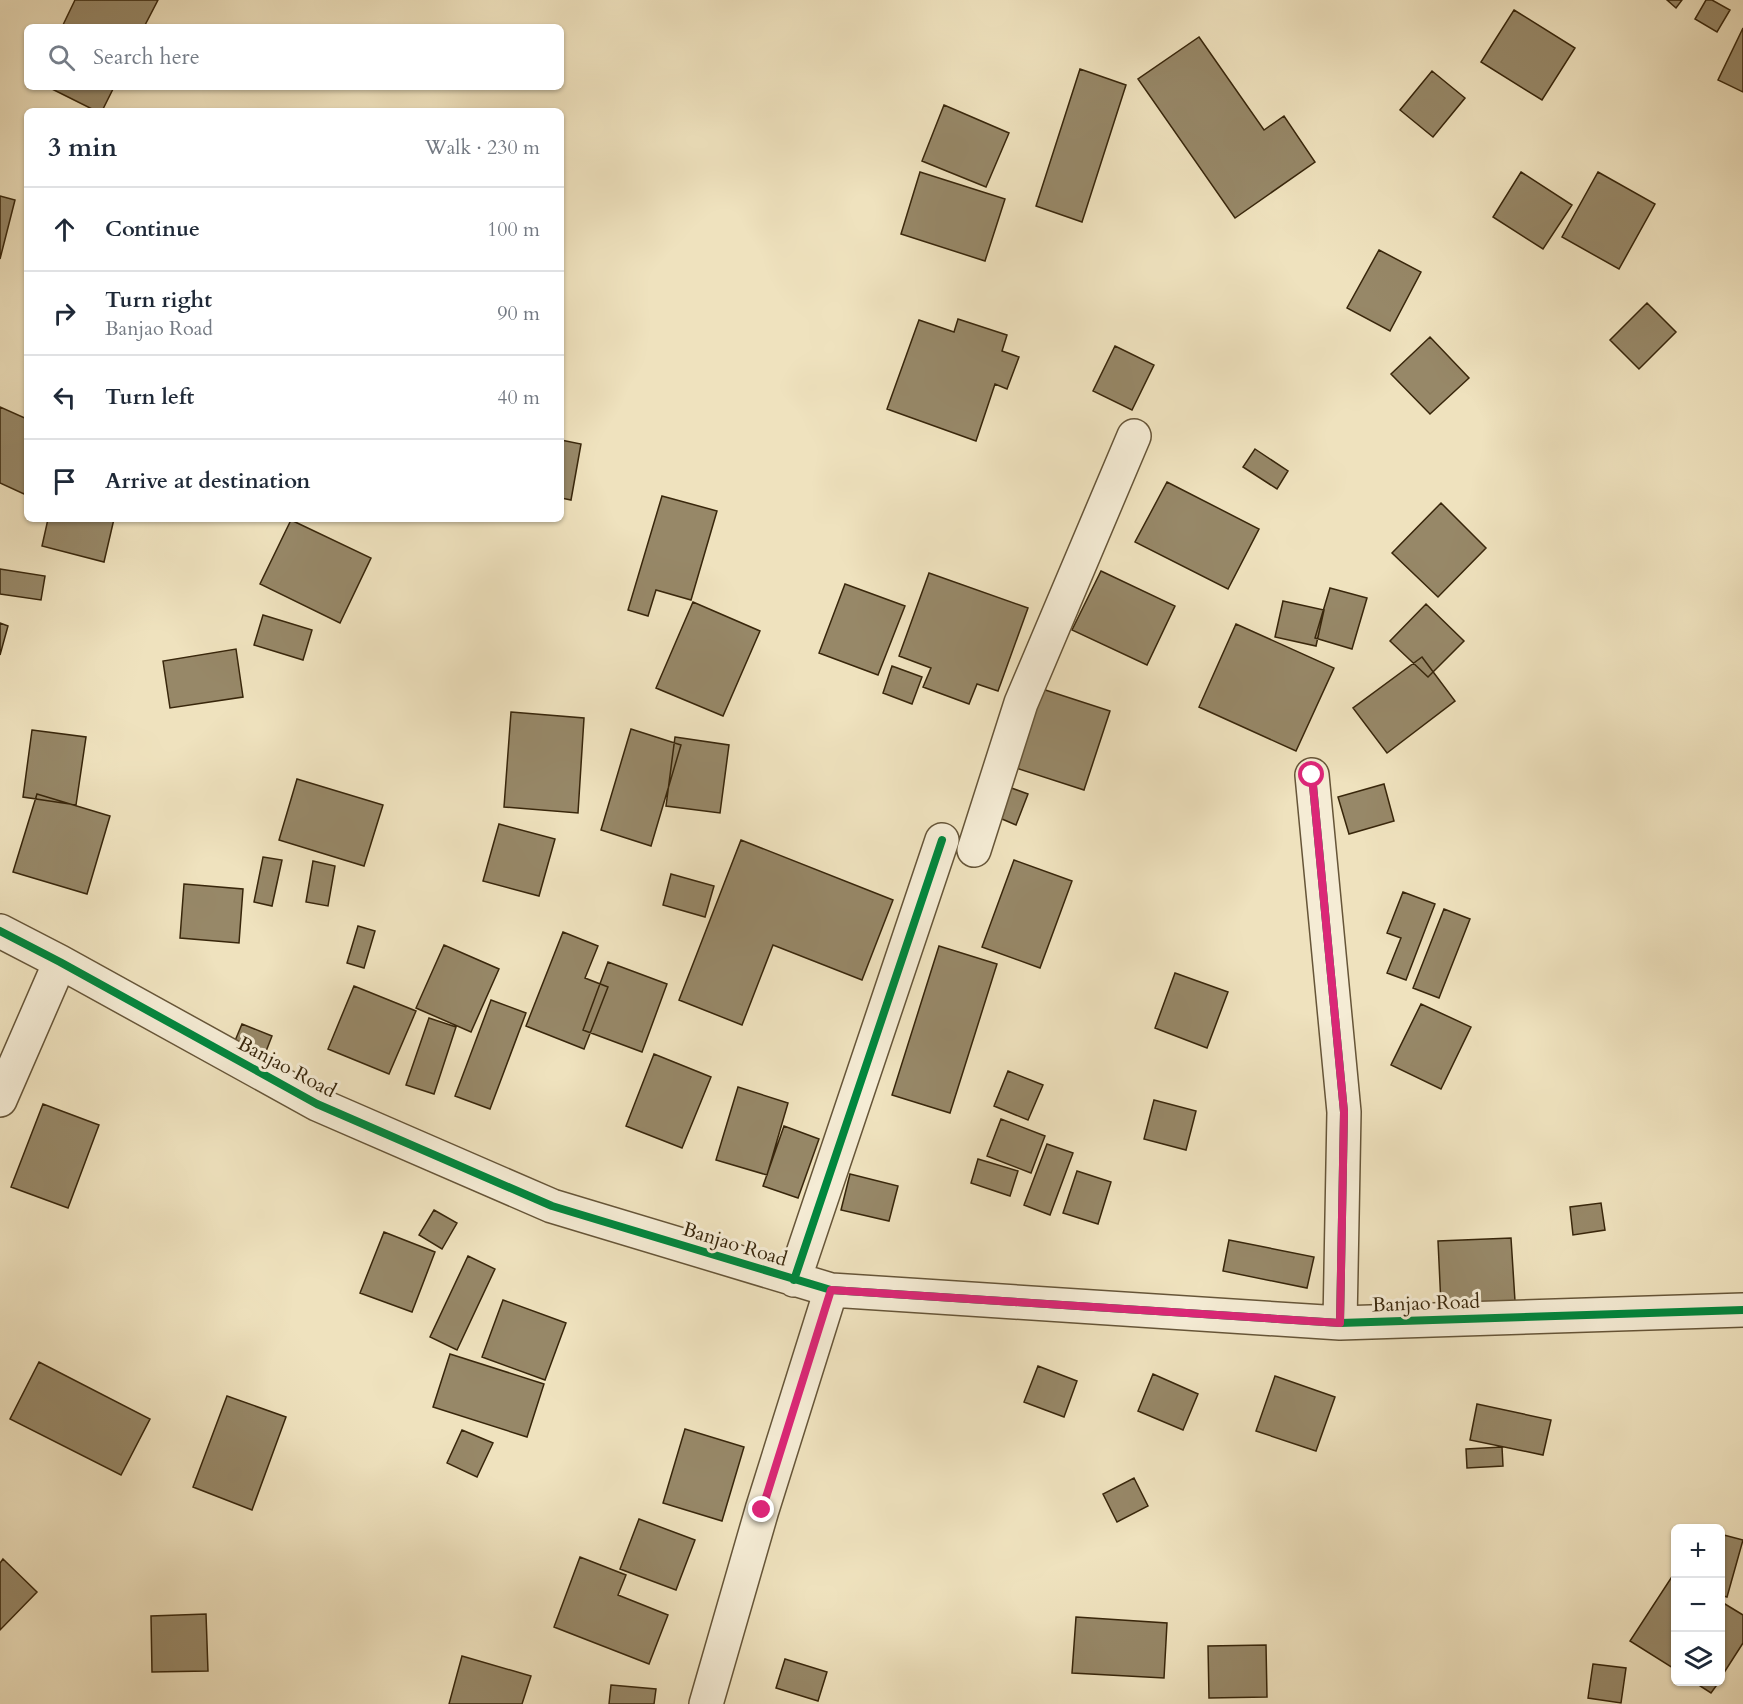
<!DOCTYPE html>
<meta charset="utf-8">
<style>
:root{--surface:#fff;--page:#f2f2f3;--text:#1f2937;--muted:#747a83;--line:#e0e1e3}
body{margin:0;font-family:Cardo,serif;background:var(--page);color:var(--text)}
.controls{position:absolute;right:18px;bottom:18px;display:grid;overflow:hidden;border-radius:9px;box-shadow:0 2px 4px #0004}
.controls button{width:54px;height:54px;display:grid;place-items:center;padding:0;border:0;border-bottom:2px solid var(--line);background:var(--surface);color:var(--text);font:30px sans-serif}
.stop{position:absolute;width:18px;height:18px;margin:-14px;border:4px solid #db2777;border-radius:50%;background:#fff}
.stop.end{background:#db2777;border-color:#fff;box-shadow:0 2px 6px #0008}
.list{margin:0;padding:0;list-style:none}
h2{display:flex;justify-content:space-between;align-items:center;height:78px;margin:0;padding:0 24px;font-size:26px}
h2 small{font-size:20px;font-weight:400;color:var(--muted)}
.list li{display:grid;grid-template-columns:39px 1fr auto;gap:18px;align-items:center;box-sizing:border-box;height:84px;padding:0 24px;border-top:2px solid var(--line)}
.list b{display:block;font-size:22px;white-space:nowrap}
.list p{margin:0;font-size:20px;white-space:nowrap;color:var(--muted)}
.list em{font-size:20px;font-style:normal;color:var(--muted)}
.icon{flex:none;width:33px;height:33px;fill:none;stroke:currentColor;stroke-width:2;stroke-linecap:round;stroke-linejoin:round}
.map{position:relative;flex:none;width:1743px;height:1704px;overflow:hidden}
.search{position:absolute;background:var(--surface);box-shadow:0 2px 4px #0004;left:24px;top:24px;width:540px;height:66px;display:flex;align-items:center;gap:15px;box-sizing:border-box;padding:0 21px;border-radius:9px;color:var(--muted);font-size:22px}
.panel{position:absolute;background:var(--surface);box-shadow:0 2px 4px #0004;left:24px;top:108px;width:540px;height:414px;border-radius:9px}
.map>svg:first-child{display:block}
</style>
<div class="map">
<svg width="1743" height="1704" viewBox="0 0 1743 1704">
<rect width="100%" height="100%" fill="#efe2be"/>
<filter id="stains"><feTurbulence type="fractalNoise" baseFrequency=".00333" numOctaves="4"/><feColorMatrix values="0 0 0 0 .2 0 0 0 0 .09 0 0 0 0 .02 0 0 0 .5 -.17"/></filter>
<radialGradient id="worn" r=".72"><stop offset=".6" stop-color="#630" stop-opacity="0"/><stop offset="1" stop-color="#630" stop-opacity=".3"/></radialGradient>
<path fill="#978868" stroke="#38260b" stroke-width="1.5" d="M 75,0 L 158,0 L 144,27 L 62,27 Z
M 1667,0 L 1682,0 L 1676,8 Z
M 1706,0 L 1712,0 L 1730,10 L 1717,32 L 1695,19 Z
M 1514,10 L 1575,48 L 1542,100 L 1481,62 Z
M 1743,28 L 1743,92 L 1718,80 Z
M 1199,37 L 1264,130 L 1284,116 L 1315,162 L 1235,218 L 1138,79 Z
M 1080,69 L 1126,85 L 1082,222 L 1036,206 Z
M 1432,71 L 1465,98 L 1433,137 L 1400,110 Z
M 48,87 L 114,87 L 102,111 L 96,111 Z
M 944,105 L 1009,133 L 986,187 L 922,161 Z
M 920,172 L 1005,199 L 985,261 L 901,234 Z
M 1521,172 L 1572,205 L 1543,249 L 1493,217 Z
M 1598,172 L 1655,204 L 1619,269 L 1562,237 Z
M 0,196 L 15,200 L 0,259 Z
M 1379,250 L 1421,272 L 1390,331 L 1347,308 Z
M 1647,303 L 1676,332 L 1639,369 L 1610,340 Z
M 958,319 L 1007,335 L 1002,351 L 1019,357 L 1007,389 L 995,384 L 976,441 L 887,409 L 919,320 L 954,332 Z
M 1430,337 L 1469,378 L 1430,414 L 1391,374 Z
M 1115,346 L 1154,365 L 1132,410 L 1093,391 Z
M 0,407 L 27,419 L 27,487 L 24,494 L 0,483 Z
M 561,440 L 581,444 L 571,500 L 561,498 Z
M 1255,449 L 1288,471 L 1277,489 L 1243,467 Z
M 1167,482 L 1259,529 L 1228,589 L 1135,542 Z
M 662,496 L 717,511 L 691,600 L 656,590 L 648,616 L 628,610 Z
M 1441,503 L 1486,548 L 1438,597 L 1392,553 Z
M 48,519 L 114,519 L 104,562 L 42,546 Z
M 291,520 L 371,558 L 340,623 L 260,584 Z
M 0,569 L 45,576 L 41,600 L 0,594 Z
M 1101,571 L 1175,606 L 1147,665 L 1072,630 Z
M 929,573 L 1028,608 L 998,691 L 977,684 L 969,704 L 923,687 L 931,668 L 899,656 Z
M 845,584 L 905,606 L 878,675 L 819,653 Z
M 1330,588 L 1367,598 L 1352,649 L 1315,638 Z
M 1283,601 L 1324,610 L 1316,646 L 1275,637 Z
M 693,602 L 760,631 L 723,716 L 656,688 Z
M 1426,604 L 1464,641 L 1428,677 L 1390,641 Z
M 263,615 L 312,630 L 303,660 L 254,645 Z
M 0,623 L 8,626 L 0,655 Z
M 1236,624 L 1334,668 L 1296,751 L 1199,707 Z
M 236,649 L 243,697 L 170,708 L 163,661 Z
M 1422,657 L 1455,701 L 1387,753 L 1353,708 Z
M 892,666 L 922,677 L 912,704 L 883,693 Z
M 1033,686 L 1110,711 L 1084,790 L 1007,765 Z
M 511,712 L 584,718 L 578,813 L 504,807 Z
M 631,729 L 681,745 L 651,846 L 601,830 Z
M 32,730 L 86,737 L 76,805 L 23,797 Z
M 675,737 L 729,745 L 720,813 L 666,806 Z
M 297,779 L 383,805 L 364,866 L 279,840 Z
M 1384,784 L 1394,821 L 1349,834 L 1338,797 Z
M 1006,786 L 1028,794 L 1016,825 L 995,816 Z
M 37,794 L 110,816 L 87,894 L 13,872 Z
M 499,824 L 555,839 L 539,896 L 483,881 Z
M 741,840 L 893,900 L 862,980 L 773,945 L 742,1025 L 679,1000 Z
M 263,857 L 282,860 L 272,906 L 254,902 Z
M 1014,860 L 1072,881 L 1040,968 L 982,947 Z
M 313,861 L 335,866 L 328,906 L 306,902 Z
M 671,874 L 714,886 L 705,917 L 663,905 Z
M 184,884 L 243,889 L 239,943 L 180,938 Z
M 1403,892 L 1435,904 L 1406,980 L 1387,973 L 1401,938 L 1387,933 Z
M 1444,909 L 1470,919 L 1439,998 L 1413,988 Z
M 358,926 L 375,931 L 364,968 L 347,963 Z
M 563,932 L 598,946 L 585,978 L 608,987 L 584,1049 L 526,1026 Z
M 444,945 L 499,969 L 471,1032 L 416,1008 Z
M 939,946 L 997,964 L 950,1113 L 892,1095 Z
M 608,962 L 667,984 L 642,1052 L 583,1030 Z
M 1175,973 L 1228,992 L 1207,1048 L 1155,1028 Z
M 354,986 L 416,1011 L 389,1074 L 328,1049 Z
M 491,1000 L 526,1013 L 490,1109 L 455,1096 Z
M 1421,1004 L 1471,1027 L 1441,1089 L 1391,1065 Z
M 429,1018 L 456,1027 L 434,1094 L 406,1085 Z
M 242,1024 L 272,1036 L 263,1059 L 232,1048 Z
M 654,1054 L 711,1077 L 682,1148 L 626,1126 Z
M 1008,1071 L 1043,1085 L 1028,1120 L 994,1106 Z
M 738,1087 L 788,1103 L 767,1175 L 716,1160 Z
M 1154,1100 L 1196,1111 L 1186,1150 L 1144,1139 Z
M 43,1104 L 99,1125 L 68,1208 L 11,1187 Z
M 1001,1119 L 1045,1136 L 1031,1173 L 987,1156 Z
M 784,1126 L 819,1139 L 798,1198 L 763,1186 Z
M 1047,1144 L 1073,1153 L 1050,1215 L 1024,1205 Z
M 978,1159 L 1018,1171 L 1010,1196 L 971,1183 Z
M 1077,1171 L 1111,1182 L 1098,1224 L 1063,1213 Z
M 850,1174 L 898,1186 L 889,1221 L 841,1210 Z
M 1601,1203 L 1605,1230 L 1573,1235 L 1570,1207 Z
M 434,1210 L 457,1223 L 442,1249 L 419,1235 Z
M 384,1232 L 435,1252 L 412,1312 L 360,1293 Z
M 1511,1238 L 1515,1301 L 1441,1305 L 1438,1241 Z
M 1229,1240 L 1314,1257 L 1307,1288 L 1223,1271 Z
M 468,1256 L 495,1269 L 457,1350 L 430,1337 Z
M 503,1300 L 566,1323 L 545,1380 L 482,1357 Z
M 450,1354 L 544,1384 L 527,1437 L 433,1407 Z
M 39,1362 L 150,1419 L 121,1475 L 10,1419 Z
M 1038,1366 L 1077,1381 L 1064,1417 L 1024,1402 Z
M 1153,1374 L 1198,1394 L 1183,1430 L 1138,1411 Z
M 1275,1376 L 1335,1397 L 1316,1451 L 1256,1431 Z
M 227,1396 L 286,1417 L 252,1510 L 193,1487 Z
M 1477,1404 L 1551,1420 L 1543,1455 L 1470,1440 Z
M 685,1429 L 744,1447 L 722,1521 L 663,1503 Z
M 462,1430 L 493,1443 L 477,1477 L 447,1463 Z
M 1502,1447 L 1503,1466 L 1467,1468 L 1466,1449 Z
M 1134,1478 L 1148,1506 L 1117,1522 L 1103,1494 Z
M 639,1519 L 695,1540 L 676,1590 L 620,1569 Z
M 1720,1534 L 1743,1540 L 1727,1597 L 1720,1595 Z
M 580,1557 L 626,1575 L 618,1595 L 668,1615 L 649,1664 L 554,1627 Z
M 3,1559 L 37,1592 L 0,1630 L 0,1563 Z
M 1675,1572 L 1676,1572 L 1676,1670 L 1630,1641 Z
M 1720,1601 L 1743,1615 L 1743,1643 L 1720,1679 Z
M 206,1614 L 208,1671 L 152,1672 L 151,1616 Z
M 1076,1617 L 1167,1623 L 1164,1678 L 1072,1673 Z
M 1266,1645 L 1267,1697 L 1209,1698 L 1208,1646 Z
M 462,1656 L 531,1676 L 522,1704 L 449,1704 Z
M 785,1659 L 827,1672 L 818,1701 L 776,1688 Z
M 1593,1664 L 1626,1668 L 1621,1703 L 1588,1698 Z
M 1694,1682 L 1719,1682 L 1711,1693 Z
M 611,1685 L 656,1689 L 654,1704 L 609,1704 Z"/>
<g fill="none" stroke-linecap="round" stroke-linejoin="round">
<defs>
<path id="minor" d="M 1312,775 L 1344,1112 L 1340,1323
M 974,850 L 1021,703 L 1134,436
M 0,931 L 60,962 L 317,1104 L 552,1206 L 831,1290 L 1340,1323 L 1743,1310
M 0,1100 L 60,962
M 794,1280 L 942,840
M 706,1704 L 762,1510 L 831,1290"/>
</defs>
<use href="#minor" stroke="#665538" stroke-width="36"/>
<use href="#minor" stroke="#f5ecd5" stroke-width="33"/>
<defs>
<path id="cycleway" d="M 1312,775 L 1344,1112 L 1340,1323
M 0,931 L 60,962 L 317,1104 L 552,1206 L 831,1290 L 1340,1323 L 1743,1310
M 794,1280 L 942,840"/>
</defs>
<use href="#cycleway" stroke="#f5ecd5" stroke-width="11"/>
<use href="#cycleway" stroke="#00873e" stroke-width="8"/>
</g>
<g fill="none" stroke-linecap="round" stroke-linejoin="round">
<path stroke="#db2777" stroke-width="8" d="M 762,1510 L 831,1290 L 1340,1323 L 1344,1112 L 1312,775"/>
</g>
<g text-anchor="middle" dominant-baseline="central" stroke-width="6" stroke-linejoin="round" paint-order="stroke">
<g font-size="20" fill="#38260b" stroke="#f5ecd5">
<text transform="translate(287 1067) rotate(28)">Banjao Road</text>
<text transform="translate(735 1244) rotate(17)">Banjao Road</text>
<text transform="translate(1426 1303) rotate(-2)">Banjao Road</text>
</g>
</g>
<rect width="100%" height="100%" filter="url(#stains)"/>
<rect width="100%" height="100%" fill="url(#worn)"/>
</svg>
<div class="controls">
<button>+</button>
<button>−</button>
<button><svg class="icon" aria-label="layers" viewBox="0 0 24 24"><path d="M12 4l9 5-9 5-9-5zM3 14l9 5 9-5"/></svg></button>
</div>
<div class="stop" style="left:1312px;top:775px"></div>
<div class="stop end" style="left:762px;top:1510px"></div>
<div class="search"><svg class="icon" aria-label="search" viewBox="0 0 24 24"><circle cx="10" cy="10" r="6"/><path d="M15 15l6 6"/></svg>Search here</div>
<section class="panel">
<h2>3 min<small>Walk · 230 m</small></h2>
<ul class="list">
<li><svg class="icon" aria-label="ahead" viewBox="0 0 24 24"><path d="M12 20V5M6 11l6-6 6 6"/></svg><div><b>Continue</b></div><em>100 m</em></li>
<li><svg class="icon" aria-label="right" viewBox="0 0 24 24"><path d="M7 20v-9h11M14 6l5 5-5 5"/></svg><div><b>Turn right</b><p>Banjao Road</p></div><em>90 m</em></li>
<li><svg class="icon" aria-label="left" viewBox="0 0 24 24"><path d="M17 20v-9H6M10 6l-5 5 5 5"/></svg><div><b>Turn left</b></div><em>40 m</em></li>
<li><svg class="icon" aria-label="arrive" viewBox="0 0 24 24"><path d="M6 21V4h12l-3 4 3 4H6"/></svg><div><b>Arrive at destination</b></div></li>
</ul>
</section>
</div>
